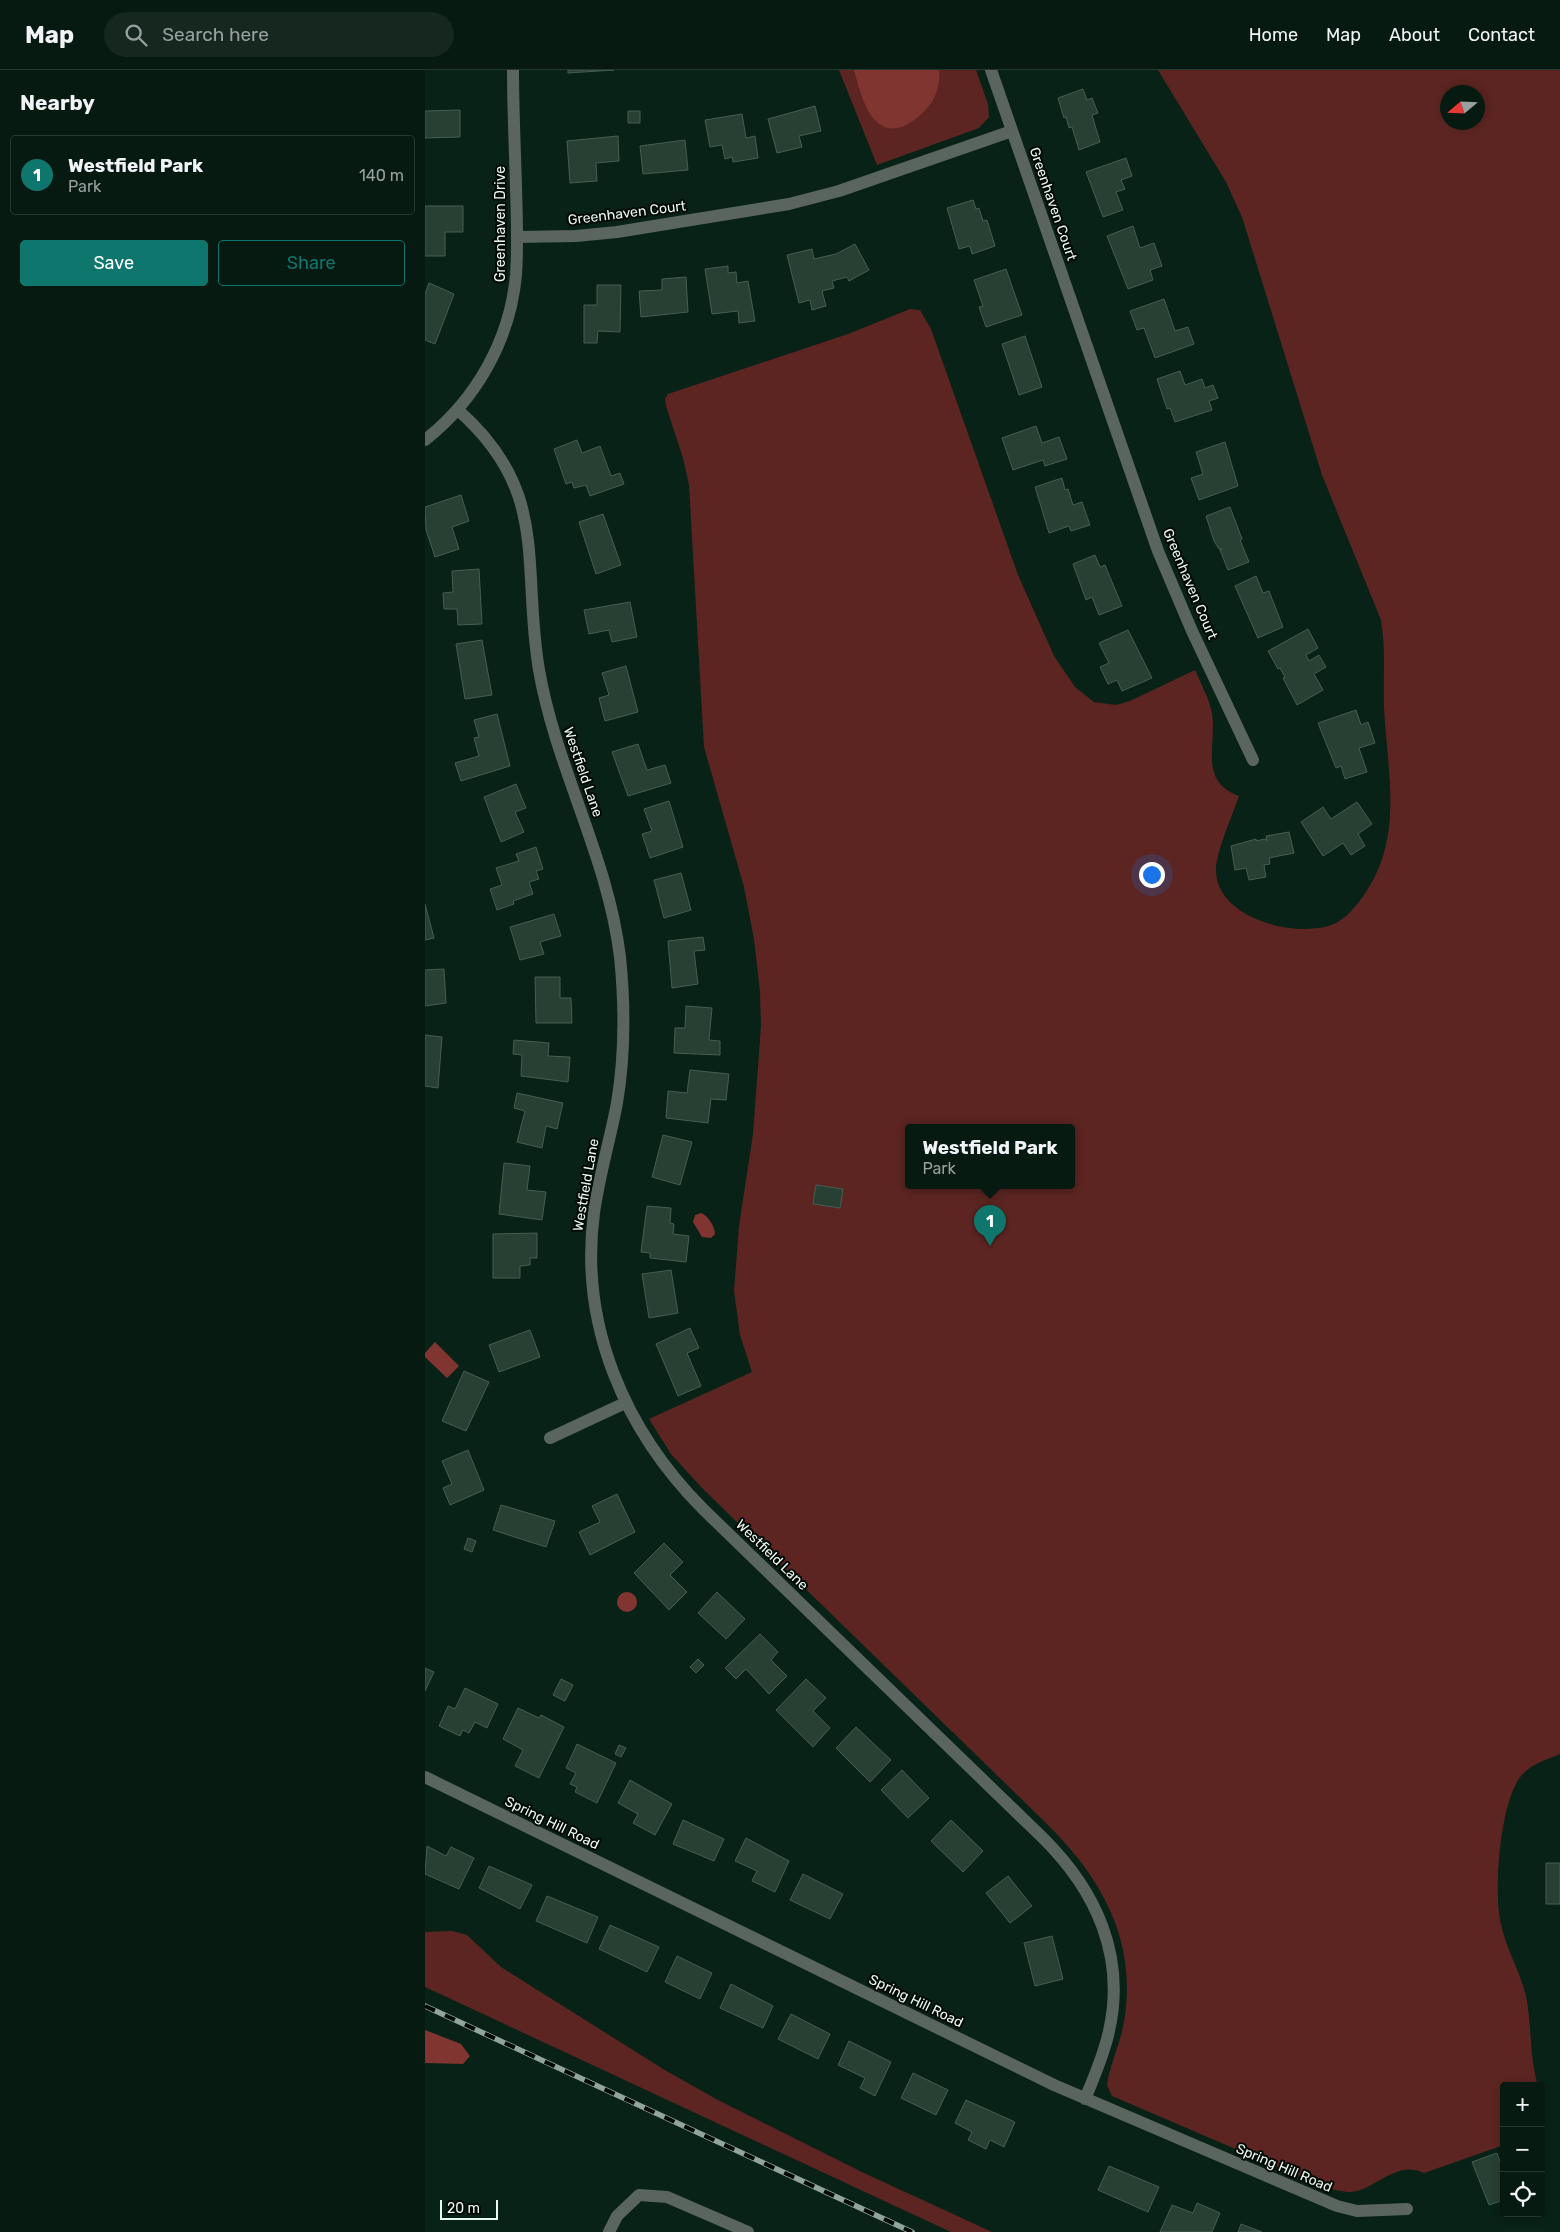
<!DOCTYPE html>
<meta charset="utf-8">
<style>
:root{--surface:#071a11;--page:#15271f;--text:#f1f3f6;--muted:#98a19f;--line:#283831;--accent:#0f766e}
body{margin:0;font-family:Rubik,sans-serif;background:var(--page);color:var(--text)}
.controls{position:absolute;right:15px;bottom:15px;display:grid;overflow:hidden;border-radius:5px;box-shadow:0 2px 8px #0003}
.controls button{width:45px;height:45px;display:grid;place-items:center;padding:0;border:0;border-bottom:1px solid var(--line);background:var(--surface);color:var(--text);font:25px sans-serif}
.compass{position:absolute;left:1015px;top:15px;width:45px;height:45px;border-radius:50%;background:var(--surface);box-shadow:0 2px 8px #0003;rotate:251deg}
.scale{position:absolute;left:15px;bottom:12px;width:58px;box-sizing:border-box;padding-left:5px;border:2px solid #e9f8f0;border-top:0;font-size:14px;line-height:18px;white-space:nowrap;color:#e9f8f0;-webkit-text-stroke:4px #020905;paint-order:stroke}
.you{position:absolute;left:726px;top:804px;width:18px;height:18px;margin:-12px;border:4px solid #fff;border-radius:50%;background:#1a73e8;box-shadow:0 0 0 8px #1a73e833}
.badge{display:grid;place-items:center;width:32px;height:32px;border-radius:50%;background:var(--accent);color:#fff;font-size:16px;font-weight:700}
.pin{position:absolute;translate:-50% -41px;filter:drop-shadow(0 1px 2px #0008)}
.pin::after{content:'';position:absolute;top:26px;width:18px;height:15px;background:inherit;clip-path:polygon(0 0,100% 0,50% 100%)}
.popup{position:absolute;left:480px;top:1054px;width:170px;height:65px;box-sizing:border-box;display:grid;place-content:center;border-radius:5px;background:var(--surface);filter:drop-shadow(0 1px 4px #0005);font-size:16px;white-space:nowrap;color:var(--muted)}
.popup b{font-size:19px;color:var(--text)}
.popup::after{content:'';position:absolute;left:50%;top:100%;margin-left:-10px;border:10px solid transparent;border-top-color:var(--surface)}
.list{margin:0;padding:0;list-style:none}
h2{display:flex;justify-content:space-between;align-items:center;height:65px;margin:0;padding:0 20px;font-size:21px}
h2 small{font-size:16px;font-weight:400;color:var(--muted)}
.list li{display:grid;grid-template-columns:32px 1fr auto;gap:15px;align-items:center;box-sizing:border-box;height:80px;margin:0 10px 10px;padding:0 10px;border:1px solid var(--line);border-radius:5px}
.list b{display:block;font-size:19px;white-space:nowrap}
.list p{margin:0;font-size:16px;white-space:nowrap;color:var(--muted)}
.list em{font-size:16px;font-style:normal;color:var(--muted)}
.actions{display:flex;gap:10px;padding:15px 20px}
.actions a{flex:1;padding:11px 0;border:1px solid var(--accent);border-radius:5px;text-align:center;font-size:18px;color:var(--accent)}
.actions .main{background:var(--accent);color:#fff}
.icon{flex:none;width:28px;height:28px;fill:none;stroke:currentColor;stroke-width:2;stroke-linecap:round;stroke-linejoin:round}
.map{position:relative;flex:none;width:1135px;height:2162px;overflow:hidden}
header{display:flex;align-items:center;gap:30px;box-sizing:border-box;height:70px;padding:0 25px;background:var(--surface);border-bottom:1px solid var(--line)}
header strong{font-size:24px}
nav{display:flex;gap:28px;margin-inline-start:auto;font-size:18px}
.search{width:350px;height:45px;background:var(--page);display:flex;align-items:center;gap:12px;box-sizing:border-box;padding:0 18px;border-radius:28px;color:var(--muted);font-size:19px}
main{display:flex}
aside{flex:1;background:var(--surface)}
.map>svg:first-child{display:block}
</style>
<header>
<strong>Map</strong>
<div class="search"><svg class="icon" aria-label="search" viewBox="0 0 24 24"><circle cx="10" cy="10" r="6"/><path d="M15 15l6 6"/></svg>Search here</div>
<nav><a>Home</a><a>Map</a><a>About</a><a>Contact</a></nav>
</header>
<main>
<aside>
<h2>Nearby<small></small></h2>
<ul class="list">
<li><span class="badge">1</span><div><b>Westfield Park</b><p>Park</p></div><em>140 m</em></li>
</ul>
<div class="actions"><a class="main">Save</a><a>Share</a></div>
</aside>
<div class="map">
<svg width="1135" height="2162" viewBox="0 0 1135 2162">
<rect width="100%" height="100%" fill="#092217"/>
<path fill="#5c2521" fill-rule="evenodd" d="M 414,0 L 551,0 L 563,34 L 564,47 L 554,58 L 452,95 Z
M 733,0 L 1135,0 L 1135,1684 C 1121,1690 1106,1694 1096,1706 C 1075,1731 1068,1823 1076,1854 C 1081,1879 1095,1901 1101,1926 C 1107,1956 1104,1986 1113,2016 L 1079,2016 L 1079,2075 L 999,2103 C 971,2089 951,2120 925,2122 C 915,2122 904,2118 894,2115 L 687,2026 L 682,2015 C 685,1994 695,1974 699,1952 C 713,1870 676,1807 620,1752 L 277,1418 L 246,1384 L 224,1349 L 327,1302 L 315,1265 L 309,1221 L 314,1156 L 328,1064 L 336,956 L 335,922 L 329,869 L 319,817 L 279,677 L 264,415 L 258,388 L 241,336 L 240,329 L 243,324 L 423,264 L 485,239 L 495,240 L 506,259 L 593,505 L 629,586 L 650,617 L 669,632 L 691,635 L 705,631 L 770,600 C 776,614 784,628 787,643 C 792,675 773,711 814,726 C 808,744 790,784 791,802 C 793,849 872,869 909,854 C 922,848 933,834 941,822 C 979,765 962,701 959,637 C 958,608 961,579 956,550 L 897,405 L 817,147 L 801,112 ZM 1022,22 L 1052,22 L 1052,52 L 1022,52 ZM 484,1057 L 646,1057 L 646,1115 L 484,1115 Z
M 27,1861 L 42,1865 L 76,1897 L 238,1999 L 291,2029 L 439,2103 L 567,2162 L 526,2162 L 0,1917 L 0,1862 Z"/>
<path fill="#803530" d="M 429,0 L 514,0 C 515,11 513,21 508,30 C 499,45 474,67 456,55 C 440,45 434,18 429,0 Z
M 276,1143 C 283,1145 290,1157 290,1164 L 286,1168 L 277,1167 L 268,1152 L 270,1145 Z
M 10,1272 L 34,1296 L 22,1308 L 0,1287 L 0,1283 Z
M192 1532a10 10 0 1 1 20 0a10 10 0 1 1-20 0Z
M 0,1960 L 36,1974 L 45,1986 L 38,1994 L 0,1993 Z"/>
<path fill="#284034" stroke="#445e50" d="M 143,0 L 189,0 L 143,3 Z
M 658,19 L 662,30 L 667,28 L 673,43 L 667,45 L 675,72 L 654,80 L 647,57 L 644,58 L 641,47 L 639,48 L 633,28 Z
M 390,36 L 396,61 L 374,66 L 377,77 L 352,83 L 343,49 Z
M 35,40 L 35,67 L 0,68 L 0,41 Z
M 203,41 L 215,41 L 215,53 L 203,53 Z
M 317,44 L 321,68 L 330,66 L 333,88 L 308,92 L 307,87 L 300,89 L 297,75 L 285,77 L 280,50 Z
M 193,66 L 194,91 L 171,93 L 172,111 L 145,113 L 142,71 Z
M 260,70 L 263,100 L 218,104 L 215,76 Z
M 701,88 L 707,106 L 696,110 L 700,119 L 691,122 L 698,140 L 678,147 L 661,102 Z
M 548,130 L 551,139 L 554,138 L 558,151 L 562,150 L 570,176 L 547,184 L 545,176 L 534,179 L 522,138 Z
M 0,136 L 38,136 L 38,162 L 20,162 L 20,186 L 0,186 Z
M 708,156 L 715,178 L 729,173 L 737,196 L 725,200 L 728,210 L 703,219 L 682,166 Z
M 430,174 L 444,200 L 424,211 L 422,207 L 407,211 L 409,218 L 397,221 L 401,236 L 387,240 L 385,230 L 374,233 L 362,185 L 387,179 L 389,189 L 411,184 Z
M 303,196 L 303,203 L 311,202 L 312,213 L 323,211 L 330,251 L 314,253 L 313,241 L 287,244 L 280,199 Z
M 581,199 L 597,245 L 561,257 L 554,237 L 558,236 L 549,210 Z
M 261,207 L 263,242 L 216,247 L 214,221 L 237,220 L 237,209 Z
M 4,213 L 29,224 L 10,274 L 0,270 L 0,224 Z
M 172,215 L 196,215 L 195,262 L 173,261 L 172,273 L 159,273 L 159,235 L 172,235 Z
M 739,229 L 750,261 L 763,257 L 769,274 L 730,288 L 719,258 L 712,260 L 705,241 Z
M 600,266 L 617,317 L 594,325 L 577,274 Z
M 755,301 L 760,315 L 777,309 L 780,318 L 788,315 L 793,328 L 784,331 L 787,340 L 750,352 L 745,338 L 742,339 L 732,309 Z
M 611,356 L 617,373 L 634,367 L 642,389 L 620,396 L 618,390 L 588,400 L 577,368 Z
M 152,370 L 157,383 L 175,376 L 186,406 L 195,403 L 199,414 L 165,426 L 161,415 L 149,418 L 147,412 L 141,414 L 129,379 Z
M 800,372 L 813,416 L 774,430 L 766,408 L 778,404 L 771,382 Z
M 637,408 L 640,420 L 643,419 L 648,435 L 657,432 L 665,455 L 646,461 L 644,456 L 624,463 L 610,417 Z
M 36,425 L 44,451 L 27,457 L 34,479 L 10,487 L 1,460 L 0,437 Z
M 805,437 L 817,469 L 815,470 L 824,492 L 803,500 L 795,480 L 797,479 L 794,479 L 789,471 L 781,446 Z
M 178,444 L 196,495 L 171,504 L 154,452 Z
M 670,485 L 675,497 L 680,495 L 697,536 L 674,545 L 667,527 L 661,530 L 648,494 Z
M 54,499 L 57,554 L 33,555 L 32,539 L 19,539 L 18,523 L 28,522 L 27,501 Z
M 831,506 L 838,523 L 844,521 L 858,557 L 833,568 L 810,516 Z
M 205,532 L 212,567 L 187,572 L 184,560 L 164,564 L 159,540 Z
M 883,559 L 893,578 L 881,585 L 884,591 L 894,585 L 901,597 L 889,604 L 898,620 L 872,635 L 858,608 L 860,607 L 855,598 L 853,599 L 843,581 Z
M 703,560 L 727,608 L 697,621 L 692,610 L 683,614 L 675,597 L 684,593 L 674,573 Z
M 57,570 L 67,625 L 40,629 L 31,574 Z
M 201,596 L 213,642 L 180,651 L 174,628 L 184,625 L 177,603 Z
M 931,640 L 936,655 L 943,652 L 950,673 L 934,678 L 942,702 L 920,709 L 916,696 L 911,698 L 893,653 Z
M 72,644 L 85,696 L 36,711 L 30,693 L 54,686 L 49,668 L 54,667 L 49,650 Z
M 213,674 L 222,700 L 240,695 L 246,713 L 203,726 L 187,682 Z
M 91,714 L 101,738 L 90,742 L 99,762 L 76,772 L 59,727 Z
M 244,731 L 258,777 L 225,788 L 217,764 L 227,761 L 219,739 Z
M 932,732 L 947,754 L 933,764 L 940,776 L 926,785 L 918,773 L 898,786 L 876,752 L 898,737 L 906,749 Z
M 864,762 L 869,783 L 844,788 L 845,794 L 839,795 L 841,807 L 824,810 L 821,798 L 810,800 L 806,776 L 831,769 L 831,771 L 840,769 L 842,771 L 841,766 Z
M 111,777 L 118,799 L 111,801 L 114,809 L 104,812 L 108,824 L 88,831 L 89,834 L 72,840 L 65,819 L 77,815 L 71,798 L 94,791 L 91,784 Z
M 256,803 L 266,840 L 239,848 L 229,810 Z
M 0,834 L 9,868 L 0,870 Z
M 129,844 L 136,866 L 115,872 L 119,884 L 95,890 L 85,857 Z
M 278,867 L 280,880 L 269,881 L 273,914 L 247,918 L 243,871 Z
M 19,899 L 21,933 L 0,936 L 0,900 Z
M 110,907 L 135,907 L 135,928 L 146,928 L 147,953 L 111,953 Z
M 261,936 L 287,938 L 284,970 L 295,971 L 295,985 L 249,983 L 250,958 L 260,958 Z
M 0,965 L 17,967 L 13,1018 L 0,1016 Z
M 89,970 L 124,973 L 123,986 L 145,987 L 143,1012 L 96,1006 L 97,985 L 88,984 Z
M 265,1000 L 304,1004 L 301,1030 L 286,1029 L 283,1053 L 241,1048 L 243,1021 L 262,1023 Z
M 92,1023 L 138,1033 L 132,1059 L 121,1056 L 117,1078 L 92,1072 L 100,1041 L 89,1038 Z
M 238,1065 L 267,1072 L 255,1115 L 227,1107 Z
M 79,1093 L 105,1096 L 102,1120 L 121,1122 L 117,1150 L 74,1144 Z
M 391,1115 L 418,1119 L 415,1138 L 388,1134 Z
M 222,1136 L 246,1138 L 245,1153 L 249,1154 L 248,1164 L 264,1166 L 261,1192 L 225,1188 L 225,1183 L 216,1182 Z
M 112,1163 L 112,1188 L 105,1188 L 105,1195 L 95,1196 L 95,1208 L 68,1208 L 68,1164 Z
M 246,1200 L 253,1243 L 224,1248 L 217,1204 Z
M 265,1258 L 274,1278 L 262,1283 L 276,1316 L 253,1326 L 231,1274 Z
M 105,1260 L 115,1287 L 74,1302 L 64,1275 Z
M 39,1301 L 64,1312 L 41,1361 L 17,1351 Z
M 43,1380 L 59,1420 L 25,1435 L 18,1418 L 27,1414 L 17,1391 Z
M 192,1424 L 210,1462 L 165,1485 L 154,1462 L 175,1452 L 167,1436 Z
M 76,1435 L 130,1451 L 121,1477 L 68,1460 Z
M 43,1468 L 51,1471 L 47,1482 L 39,1479 Z
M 239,1473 L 258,1492 L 245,1505 L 262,1522 L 244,1540 L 209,1503 Z
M 292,1522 L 320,1549 L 301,1569 L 273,1543 Z
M 335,1564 L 353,1582 L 346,1590 L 362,1606 L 344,1624 L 321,1599 L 311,1609 L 300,1598 Z
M 273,1589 L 279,1595 L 271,1603 L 265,1597 Z
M 0,1598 L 9,1602 L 0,1621 Z
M 136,1609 L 148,1615 L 140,1631 L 128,1625 Z
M 381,1609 L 401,1628 L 388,1641 L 405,1658 L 388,1677 L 351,1640 Z
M 40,1618 L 73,1634 L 62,1658 L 50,1652 L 44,1663 L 38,1660 L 35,1666 L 14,1656 L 23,1636 L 30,1639 Z
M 93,1638 L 114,1648 L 116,1645 L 139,1657 L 114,1708 L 90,1696 L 98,1680 L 78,1669 Z
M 431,1657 L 466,1690 L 445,1712 L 411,1678 Z
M 152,1674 L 191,1693 L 172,1733 L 150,1722 L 152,1717 L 145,1714 L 151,1703 L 141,1698 Z
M 194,1675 L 201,1678 L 196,1687 L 190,1684 Z
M 477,1700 L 504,1728 L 483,1748 L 456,1720 Z
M 205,1710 L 247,1734 L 230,1765 L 208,1753 L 213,1744 L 193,1733 Z
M 258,1750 L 299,1769 L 289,1791 L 248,1774 Z
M 526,1750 L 558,1781 L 538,1802 L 506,1771 Z
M 321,1768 L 364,1791 L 350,1822 L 327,1811 L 332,1801 L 310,1791 Z
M 2,1776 L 21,1786 L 26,1777 L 49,1788 L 34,1819 L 0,1804 Z
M 1121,1793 L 1135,1793 L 1135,1834 L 1121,1834 Z
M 64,1796 L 107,1815 L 95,1839 L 54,1818 Z
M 378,1804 L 418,1824 L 405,1849 L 365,1830 Z
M 583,1806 L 607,1836 L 585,1853 L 561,1823 Z
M 122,1826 L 173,1847 L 162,1873 L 111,1851 Z
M 185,1855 L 234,1877 L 222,1902 L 174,1879 Z
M 627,1866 L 638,1909 L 610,1916 L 599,1873 Z
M 252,1886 L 287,1903 L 275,1929 L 240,1912 Z
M 306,1914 L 348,1936 L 338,1958 L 295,1938 Z
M 366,1944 L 405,1964 L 393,1989 L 353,1969 Z
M 424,1971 L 466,1992 L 450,2026 L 435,2018 L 440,2008 L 413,1995 Z
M 488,2003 L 523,2020 L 511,2045 L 476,2028 Z
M 541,2030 L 590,2052 L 579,2077 L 565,2070 L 561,2079 L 543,2070 L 547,2062 L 530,2053 Z
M 1072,2083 L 1079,2103 L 1079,2130 L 1064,2135 L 1047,2092 Z
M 684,2096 L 734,2117 L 723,2142 L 673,2120 Z
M 772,2133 L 795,2143 L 787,2162 L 735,2162 L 747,2135 L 768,2143 Z
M 816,2154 L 837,2162 L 813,2162 Z"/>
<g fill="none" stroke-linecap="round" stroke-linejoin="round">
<path stroke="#5a655f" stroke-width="12" d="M 566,0 L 733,481 L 767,561 L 828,690
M 92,167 L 151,166 L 192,162 L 364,134 L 414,121 L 587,61
M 33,340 C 126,422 96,493 114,600 C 131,698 183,787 195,887 C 200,936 200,985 192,1033 C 185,1070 174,1106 169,1143 C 154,1255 200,1361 279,1440 L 619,1769 C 671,1821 701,1886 684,1961 C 679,1985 669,2007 660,2029
M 0,370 C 51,330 85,270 91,205 C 93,176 92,147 91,118 C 90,79 88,39 88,0
M 125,1368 L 200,1333
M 0,1707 L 629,2015 L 912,2136 L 932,2141 L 982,2139
M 184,2162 L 192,2146 L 214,2125 L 242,2127 L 323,2162"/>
<defs>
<path id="rail" d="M 0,1936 L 487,2162"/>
</defs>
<use href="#rail" stroke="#92a59c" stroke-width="5.5"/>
<use href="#rail" stroke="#020905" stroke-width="4" stroke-dasharray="11" stroke-linecap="butt"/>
</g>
<g text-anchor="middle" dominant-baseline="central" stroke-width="4" stroke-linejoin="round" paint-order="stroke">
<g font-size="14" fill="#e9f8f0" stroke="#020905">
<text transform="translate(628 134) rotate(71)">Greenhaven Court</text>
<text transform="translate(202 143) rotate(-7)">Greenhaven Court</text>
<text transform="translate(75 154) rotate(-90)">Greenhaven Drive</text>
<text transform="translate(765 514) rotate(67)">Greenhaven Court</text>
<text transform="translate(158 702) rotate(71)">Westfield Lane</text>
<text transform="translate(161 1115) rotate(-80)">Westfield Lane</text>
<text transform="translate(347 1485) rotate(44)">Westfield Lane</text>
<text transform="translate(127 1753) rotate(26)">Spring Hill Road</text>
<text transform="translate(491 1931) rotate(26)">Spring Hill Road</text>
<text transform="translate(859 2098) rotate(23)">Spring Hill Road</text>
</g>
</g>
</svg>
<div class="controls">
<button>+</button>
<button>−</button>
<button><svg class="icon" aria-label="locate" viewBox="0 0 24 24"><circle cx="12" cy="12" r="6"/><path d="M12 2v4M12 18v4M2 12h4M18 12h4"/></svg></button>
</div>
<svg class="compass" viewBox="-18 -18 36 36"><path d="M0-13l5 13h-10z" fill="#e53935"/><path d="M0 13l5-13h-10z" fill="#98a19f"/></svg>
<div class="scale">20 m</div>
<div class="you"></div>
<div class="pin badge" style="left:565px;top:1176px">1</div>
<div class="popup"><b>Westfield Park</b>Park</div>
</div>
</main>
